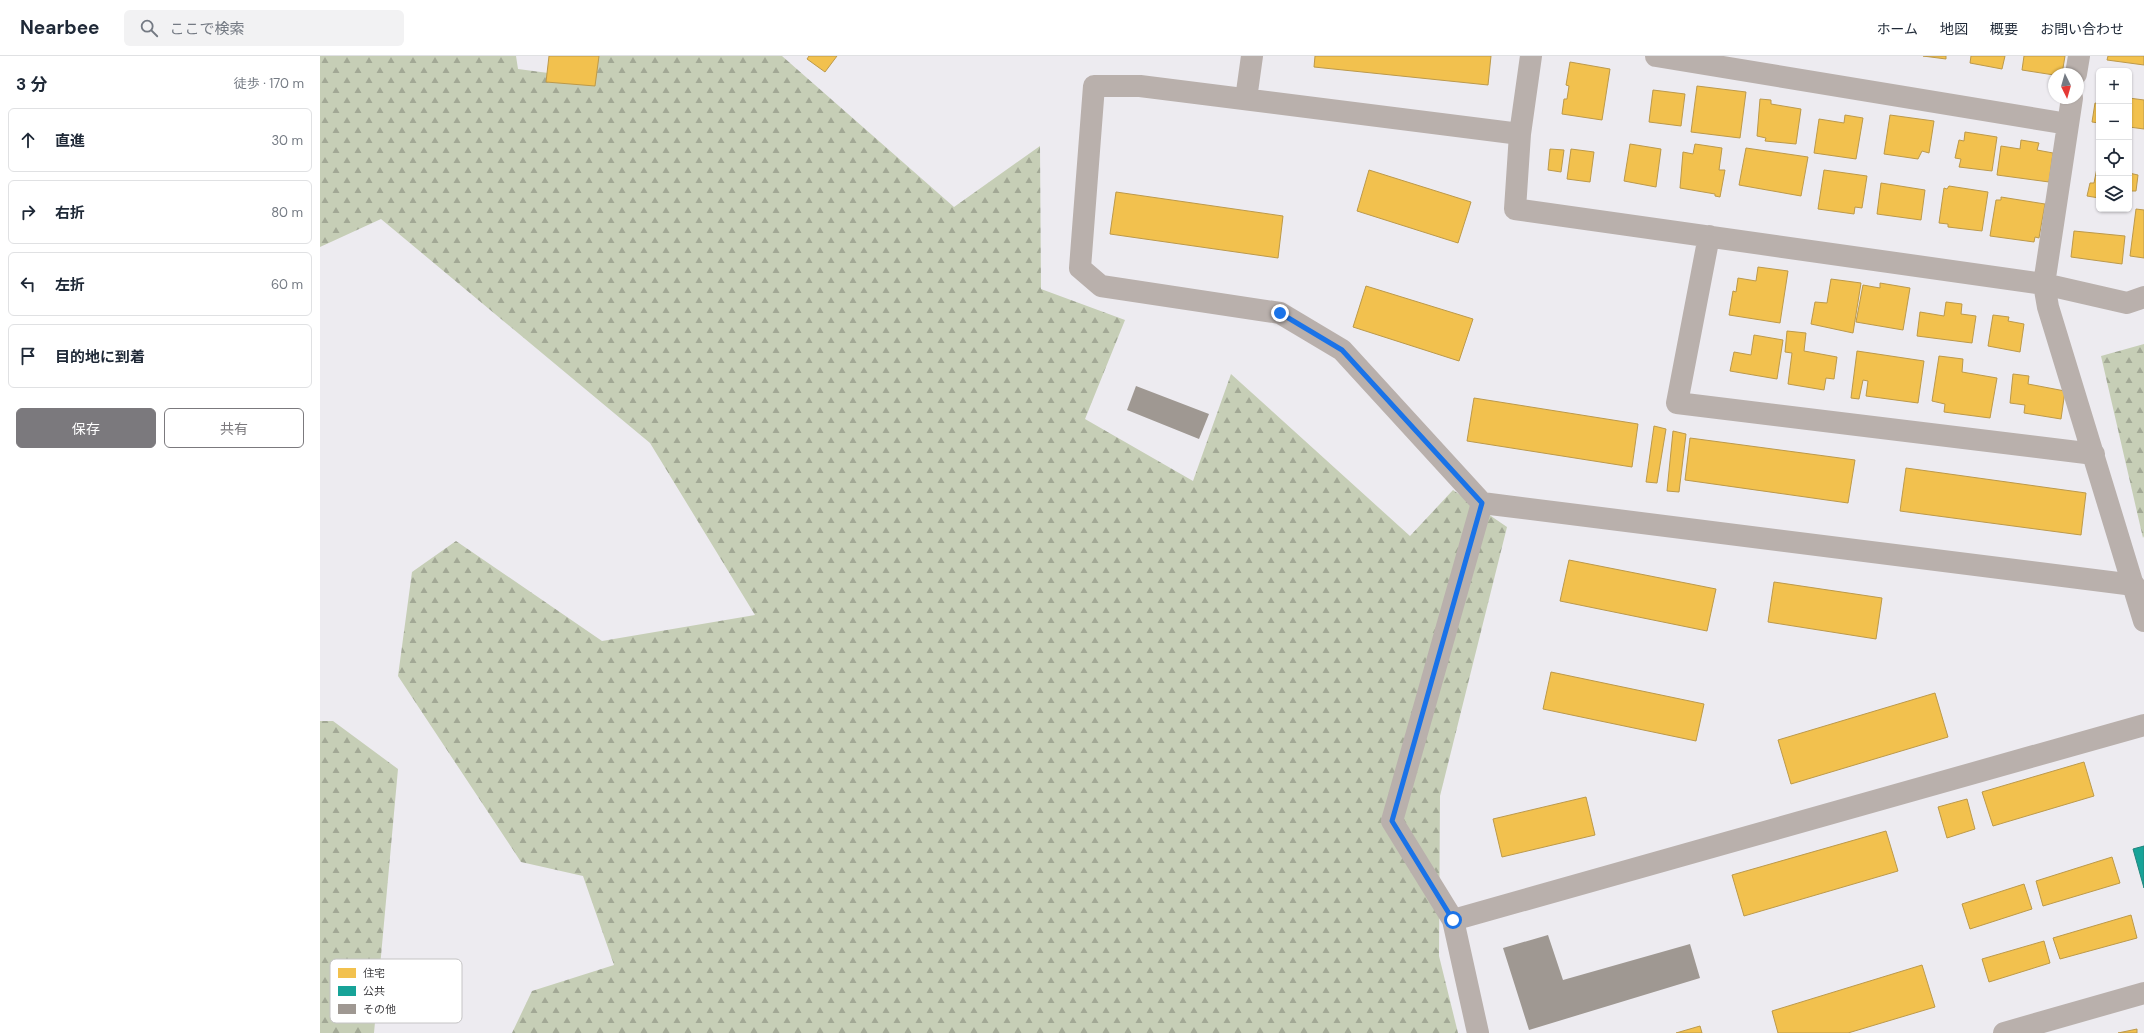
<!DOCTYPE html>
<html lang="ja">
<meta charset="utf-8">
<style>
:root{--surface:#fff;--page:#f2f2f3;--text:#1f2937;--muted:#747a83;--line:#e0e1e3;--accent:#7b797d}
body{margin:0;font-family:"DM Sans","Noto Sans JP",sans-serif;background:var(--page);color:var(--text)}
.controls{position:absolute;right:12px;top:12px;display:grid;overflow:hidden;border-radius:6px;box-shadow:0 1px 3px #0004}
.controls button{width:36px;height:36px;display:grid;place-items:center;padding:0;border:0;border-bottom:1px solid var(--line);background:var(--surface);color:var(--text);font:20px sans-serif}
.compass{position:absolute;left:1728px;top:12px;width:36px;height:36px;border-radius:50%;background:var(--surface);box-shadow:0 1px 3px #0004;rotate:175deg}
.stop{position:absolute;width:12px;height:12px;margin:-9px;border:3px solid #1a73e8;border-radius:50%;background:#fff}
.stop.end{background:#1a73e8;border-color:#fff;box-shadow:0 1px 4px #0008}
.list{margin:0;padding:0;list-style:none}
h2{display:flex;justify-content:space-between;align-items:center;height:52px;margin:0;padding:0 16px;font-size:17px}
h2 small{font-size:13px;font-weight:400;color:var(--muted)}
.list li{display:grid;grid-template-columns:26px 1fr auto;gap:12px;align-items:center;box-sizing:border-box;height:64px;margin:0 8px 8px;padding:0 8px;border:1px solid var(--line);border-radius:6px}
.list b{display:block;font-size:15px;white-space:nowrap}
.list em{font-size:13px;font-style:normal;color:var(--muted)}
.actions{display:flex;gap:8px;padding:12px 16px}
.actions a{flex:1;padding:9px 0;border:1px solid var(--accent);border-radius:6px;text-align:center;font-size:14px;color:var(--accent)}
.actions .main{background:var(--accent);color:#fff}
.icon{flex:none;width:22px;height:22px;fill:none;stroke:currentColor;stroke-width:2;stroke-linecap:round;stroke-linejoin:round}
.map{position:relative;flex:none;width:1824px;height:977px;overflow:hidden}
header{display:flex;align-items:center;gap:24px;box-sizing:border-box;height:56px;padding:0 20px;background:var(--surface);border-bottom:1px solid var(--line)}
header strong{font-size:19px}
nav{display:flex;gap:22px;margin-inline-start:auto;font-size:14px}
.search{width:280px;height:36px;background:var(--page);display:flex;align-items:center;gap:10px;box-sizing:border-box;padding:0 14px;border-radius:6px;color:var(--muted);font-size:15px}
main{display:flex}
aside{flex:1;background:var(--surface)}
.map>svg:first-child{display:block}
</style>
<header>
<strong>Nearbee</strong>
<div class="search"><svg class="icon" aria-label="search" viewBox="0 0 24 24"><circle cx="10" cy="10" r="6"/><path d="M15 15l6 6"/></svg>ここで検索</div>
<nav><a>ホーム</a><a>地図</a><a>概要</a><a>お問い合わせ</a></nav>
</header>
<main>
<aside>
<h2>3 分<small>徒歩 · 170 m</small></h2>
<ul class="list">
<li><svg class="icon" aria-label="ahead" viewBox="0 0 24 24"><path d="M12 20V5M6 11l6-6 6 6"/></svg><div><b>直進</b></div><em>30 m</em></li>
<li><svg class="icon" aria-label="right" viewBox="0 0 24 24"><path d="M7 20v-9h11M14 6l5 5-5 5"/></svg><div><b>右折</b></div><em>80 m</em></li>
<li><svg class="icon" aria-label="left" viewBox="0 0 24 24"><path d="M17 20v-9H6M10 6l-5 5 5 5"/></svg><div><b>左折</b></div><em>60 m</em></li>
<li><svg class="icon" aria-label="arrive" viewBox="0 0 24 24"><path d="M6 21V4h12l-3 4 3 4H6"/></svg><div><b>目的地に到着</b></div></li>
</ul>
<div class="actions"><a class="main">保存</a><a>共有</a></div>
</aside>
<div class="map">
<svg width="1824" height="977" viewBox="0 0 1824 977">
<defs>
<pattern id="forest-firs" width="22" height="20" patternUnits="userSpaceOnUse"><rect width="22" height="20" fill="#c6ceb6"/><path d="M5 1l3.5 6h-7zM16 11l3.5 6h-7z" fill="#a2a895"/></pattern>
</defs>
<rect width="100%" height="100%" fill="#edebf0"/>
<path fill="url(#forest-firs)" d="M 0,0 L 196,0 L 198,13 L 274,23 L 278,0 L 462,0 L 634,151 L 720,90 L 721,233 L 805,264 L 765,363 L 873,425 L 911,318 L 1090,480 L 1133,434 L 1187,471 L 1120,740 L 1119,900 L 1138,977 L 192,977 L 212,935 L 294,909 L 263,820 L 201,806 L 78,620 L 92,516 L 136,485 L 282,585 L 435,559 L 330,387 L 61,163 L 0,191 Z
M 1824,288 L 1824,480 L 1823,482 L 1781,300 Z
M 0,665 L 13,665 L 78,713 L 54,977 L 0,977 Z"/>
<path fill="#f2c14e" stroke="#bc994a" d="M 229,0 L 279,0 L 275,30 L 226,26 Z
M 489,0 L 517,0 L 505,16 L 487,3 Z
M 995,0 L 1171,0 L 1168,29 L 994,11 Z
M 1603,0 L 1626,0 L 1626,3 Z
M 1651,0 L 1685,0 L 1682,13 L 1650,7 Z
M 1704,0 L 1745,0 L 1742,18 L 1734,19 L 1702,14 Z
M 1788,0 L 1824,0 L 1824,9 L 1787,4 Z
M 1250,6 L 1290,13 L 1282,64 L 1242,58 L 1244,43 L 1247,43 L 1249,30 L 1246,29 Z
M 1377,30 L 1426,36 L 1420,82 L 1371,76 Z
M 1333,34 L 1365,38 L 1361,70 L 1329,66 Z
M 1809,42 L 1824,44 L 1824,73 L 1809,71 Z
M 1440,43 L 1451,44 L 1451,48 L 1481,53 L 1476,88 L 1445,85 L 1446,82 L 1437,80 Z
M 1775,47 L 1779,48 L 1779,67 L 1772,66 Z
M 1525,59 L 1543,62 L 1536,103 L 1494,97 L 1499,63 L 1524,67 Z
M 1570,59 L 1614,65 L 1609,97 L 1602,95 L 1598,103 L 1564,98 Z
M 1645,76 L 1677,81 L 1672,115 L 1639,111 L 1641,103 L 1635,102 L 1639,84 L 1644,85 Z
M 1701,84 L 1719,87 L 1717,94 L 1733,97 L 1729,126 L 1677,119 L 1681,90 L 1700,93 Z
M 1310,88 L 1341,93 L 1336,131 L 1304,125 Z
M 1375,88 L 1402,92 L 1399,114 L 1405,114 L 1400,141 L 1395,140 L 1395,138 L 1360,132 L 1363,96 L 1373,98 Z
M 1426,92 L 1488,101 L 1481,140 L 1419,129 Z
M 1230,93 L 1244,94 L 1241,116 L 1228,114 Z
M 1251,93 L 1274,96 L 1270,126 L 1247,123 Z
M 1777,112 L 1779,112 L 1779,142 L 1767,140 L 1770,127 L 1774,127 Z
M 1049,114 L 1151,146 L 1138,187 L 1037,155 Z
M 1504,114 L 1547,120 L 1542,152 L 1535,151 L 1534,158 L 1498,153 Z
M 1809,117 L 1818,119 L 1816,135 L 1811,135 L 1809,145 Z
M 1561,127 L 1605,134 L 1601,164 L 1557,158 Z
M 1629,130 L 1668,136 L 1662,175 L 1628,171 L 1628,168 L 1619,167 L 1624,132 L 1627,133 Z
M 796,136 L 963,160 L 958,202 L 790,178 Z
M 1681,141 L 1725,148 L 1719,182 L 1715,181 L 1714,186 L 1670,180 L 1676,144 L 1681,144 Z
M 1816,153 L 1824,154 L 1824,202 L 1810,200 Z
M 1754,175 L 1805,180 L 1802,208 L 1751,201 Z
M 1438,211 L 1468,215 L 1460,267 L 1409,259 L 1413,235 L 1416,236 L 1418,222 L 1436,225 Z
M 1511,223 L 1541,227 L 1533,277 L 1491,268 L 1495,246 L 1507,247 Z
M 1560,227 L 1590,232 L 1583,274 L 1536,266 L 1543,229 L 1560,232 Z
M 1046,230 L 1153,263 L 1139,305 L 1033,271 Z
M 1626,246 L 1642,248 L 1641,258 L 1656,260 L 1652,287 L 1597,280 L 1600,256 L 1624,260 Z
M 1673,259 L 1689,261 L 1688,265 L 1704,268 L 1700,296 L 1668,290 Z
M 1467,275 L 1486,277 L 1484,295 L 1517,301 L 1514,323 L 1506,322 L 1504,334 L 1468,328 L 1472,297 L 1465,296 Z
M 1434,279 L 1463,284 L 1457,323 L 1410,315 L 1414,296 L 1431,299 Z
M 1537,295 L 1604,305 L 1598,347 L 1546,340 L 1548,325 L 1543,324 L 1539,343 L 1531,342 Z
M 1619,300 L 1643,303 L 1642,316 L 1677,322 L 1670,362 L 1624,356 L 1625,348 L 1612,345 Z
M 1693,318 L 1709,320 L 1708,328 L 1745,335 L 1741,363 L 1704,357 L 1705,349 L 1690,347 Z
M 1154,342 L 1318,368 L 1312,411 L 1147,385 Z
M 1334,370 L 1346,373 L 1337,427 L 1326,426 Z
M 1353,375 L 1366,378 L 1359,436 L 1347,435 Z
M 1370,382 L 1535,404 L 1528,447 L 1365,424 Z
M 1586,412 L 1766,437 L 1761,479 L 1580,455 Z
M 1249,504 L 1396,533 L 1387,575 L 1240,545 Z
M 1454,526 L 1562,542 L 1556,583 L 1448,566 Z
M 1231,616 L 1384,648 L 1376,685 L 1223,653 Z
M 1615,637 L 1628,681 L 1471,728 L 1458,684 Z
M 1764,706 L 1774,740 L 1673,770 L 1662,736 Z
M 1266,741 L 1275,779 L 1182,801 L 1173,763 Z
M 1647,743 L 1655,773 L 1627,782 L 1618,751 Z
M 1566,775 L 1578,815 L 1424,860 L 1412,819 Z
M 1792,801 L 1800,827 L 1723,850 L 1716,825 Z
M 1704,828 L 1712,853 L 1650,873 L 1642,848 Z
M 1811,859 L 1817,882 L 1740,903 L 1733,882 Z
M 1724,885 L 1730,907 L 1669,926 L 1662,903 Z
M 1602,909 L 1615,951 L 1528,977 L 1458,977 L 1452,955 Z
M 1380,970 L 1382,977 L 1356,977 Z
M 1817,973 L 1817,977 L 1798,977 Z"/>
<path fill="#17a398" stroke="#22847d" d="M 1824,790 L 1824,832 L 1813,793 Z"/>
<path fill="#9f9892" d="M 816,330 L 889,358 L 879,383 L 807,354 Z
M 1228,879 L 1243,924 L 1370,888 L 1380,922 L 1209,974 L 1183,892 Z"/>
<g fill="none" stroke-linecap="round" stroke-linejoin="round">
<path stroke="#b9b0ac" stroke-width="22" d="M 1211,0 L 1200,78 L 1195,153 L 1724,228 L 1807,247 L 1824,241
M 1336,0 L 1748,68
M 1756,18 L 1759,0
M 1752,42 L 1724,228 L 1728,251 L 1824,565
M 926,43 L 932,0
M 1200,78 L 820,30 L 774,30 L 760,212 L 781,230 L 960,257 L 1022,294 L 1162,447 L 1814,529
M 1389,180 L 1357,347 L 1774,398
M 1133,864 L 1824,669
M 1158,977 L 1133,864 L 1072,765 L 1162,447
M 1684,977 L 1824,937"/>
</g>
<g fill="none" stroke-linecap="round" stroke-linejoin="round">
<path stroke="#1a73e8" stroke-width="5" d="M 960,257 L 1022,294 L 1162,447 L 1072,765 L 1133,864"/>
</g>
<rect x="10" y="903" width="132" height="64" rx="6" fill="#fff" stroke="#c5c4c5" stroke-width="1"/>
<rect x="18" y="912" width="18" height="10" fill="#f2c14e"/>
<rect x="18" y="930" width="18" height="10" fill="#17a398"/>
<rect x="18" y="948" width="18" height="10" fill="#9f9892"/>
<g font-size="11" fill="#3d3c3f">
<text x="43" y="921">住宅</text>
<text x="43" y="939">公共</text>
<text x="43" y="957">その他</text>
</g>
</svg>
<div class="controls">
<button>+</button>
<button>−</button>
<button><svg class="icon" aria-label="locate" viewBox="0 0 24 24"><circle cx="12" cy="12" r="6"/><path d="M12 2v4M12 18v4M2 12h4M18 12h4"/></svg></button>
<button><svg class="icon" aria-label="layers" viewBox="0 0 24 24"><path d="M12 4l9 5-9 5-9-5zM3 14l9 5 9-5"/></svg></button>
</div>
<svg class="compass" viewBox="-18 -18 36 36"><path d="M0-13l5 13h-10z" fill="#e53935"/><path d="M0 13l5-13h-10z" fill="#747a83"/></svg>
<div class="stop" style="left:1133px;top:864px"></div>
<div class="stop end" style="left:960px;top:257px"></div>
</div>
</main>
